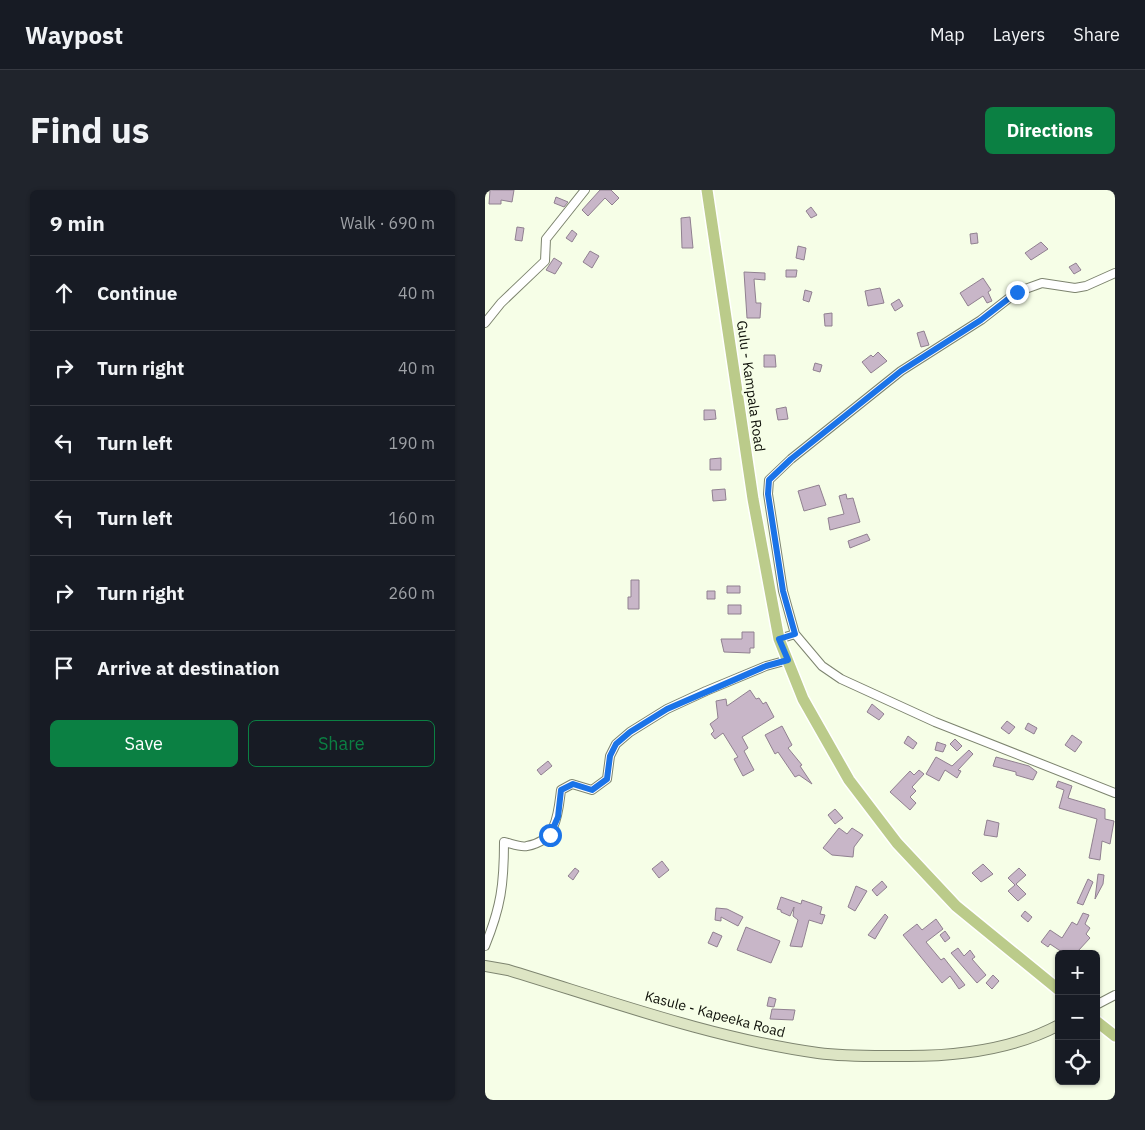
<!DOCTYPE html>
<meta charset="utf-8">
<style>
:root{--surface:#171b24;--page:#20242c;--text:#f1f3f6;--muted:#9ea1a6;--line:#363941;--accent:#0b8043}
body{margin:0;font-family:"IBM Plex Sans",sans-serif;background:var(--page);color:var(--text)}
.controls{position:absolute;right:15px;bottom:15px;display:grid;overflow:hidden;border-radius:8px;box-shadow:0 1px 4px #0004}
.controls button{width:45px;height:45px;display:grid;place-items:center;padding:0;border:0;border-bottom:1px solid var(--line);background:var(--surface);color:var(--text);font:25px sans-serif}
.stop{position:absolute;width:15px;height:15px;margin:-11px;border:4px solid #1a73e8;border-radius:50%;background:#fff}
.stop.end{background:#1a73e8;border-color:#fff;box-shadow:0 1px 5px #0008}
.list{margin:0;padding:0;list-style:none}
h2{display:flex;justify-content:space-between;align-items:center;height:65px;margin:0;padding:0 20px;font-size:21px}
h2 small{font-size:16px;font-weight:400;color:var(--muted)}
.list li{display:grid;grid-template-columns:32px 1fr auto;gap:15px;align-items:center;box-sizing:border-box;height:75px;padding:0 20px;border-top:1px solid var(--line)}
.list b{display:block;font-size:19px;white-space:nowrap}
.list em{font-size:16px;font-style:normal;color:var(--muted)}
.actions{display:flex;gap:10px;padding:15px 20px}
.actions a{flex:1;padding:11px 0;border:1px solid var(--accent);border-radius:8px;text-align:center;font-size:18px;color:var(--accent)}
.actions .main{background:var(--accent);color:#fff}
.icon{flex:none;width:28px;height:28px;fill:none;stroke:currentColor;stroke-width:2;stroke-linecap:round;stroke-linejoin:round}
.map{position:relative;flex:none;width:630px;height:910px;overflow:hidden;border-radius:8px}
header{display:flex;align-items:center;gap:30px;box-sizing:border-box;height:70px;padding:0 25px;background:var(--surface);border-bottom:1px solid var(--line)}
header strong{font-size:24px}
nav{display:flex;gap:28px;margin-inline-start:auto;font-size:18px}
.intro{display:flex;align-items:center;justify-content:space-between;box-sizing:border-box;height:120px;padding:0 30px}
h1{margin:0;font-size:35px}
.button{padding:12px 22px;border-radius:8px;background:var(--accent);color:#fff;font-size:18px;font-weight:700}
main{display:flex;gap:30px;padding:0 30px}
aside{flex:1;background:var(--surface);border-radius:8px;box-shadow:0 1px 4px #0004}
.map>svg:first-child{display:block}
</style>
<header>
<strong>Waypost</strong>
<nav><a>Map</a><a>Layers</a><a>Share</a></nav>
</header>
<div class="intro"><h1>Find us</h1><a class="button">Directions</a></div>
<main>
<aside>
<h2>9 min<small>Walk · 690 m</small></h2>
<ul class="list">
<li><svg class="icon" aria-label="ahead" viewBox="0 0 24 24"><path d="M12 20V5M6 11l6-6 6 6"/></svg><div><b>Continue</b></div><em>40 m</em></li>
<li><svg class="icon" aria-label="right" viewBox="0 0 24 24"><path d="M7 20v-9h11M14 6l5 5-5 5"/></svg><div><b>Turn right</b></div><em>40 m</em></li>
<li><svg class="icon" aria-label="left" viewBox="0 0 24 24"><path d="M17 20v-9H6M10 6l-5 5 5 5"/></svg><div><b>Turn left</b></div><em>190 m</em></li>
<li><svg class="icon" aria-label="left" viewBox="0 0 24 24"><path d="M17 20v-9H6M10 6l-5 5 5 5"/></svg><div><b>Turn left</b></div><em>160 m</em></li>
<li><svg class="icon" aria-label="right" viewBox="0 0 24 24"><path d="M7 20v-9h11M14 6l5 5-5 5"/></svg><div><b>Turn right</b></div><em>260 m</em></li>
<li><svg class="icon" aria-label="arrive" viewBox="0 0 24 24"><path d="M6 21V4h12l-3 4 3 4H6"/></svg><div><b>Arrive at destination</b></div></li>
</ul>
<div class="actions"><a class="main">Save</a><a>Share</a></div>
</aside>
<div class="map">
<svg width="630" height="910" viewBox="0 0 630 910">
<rect width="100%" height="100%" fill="#f6fee7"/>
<path fill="#c8b6c8" stroke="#908090" d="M 5,0 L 29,0 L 27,12 L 16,10 L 16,14 L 4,14 Z
M 115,0 L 126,0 L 134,8 L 127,15 L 120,8 L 103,26 L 97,20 Z
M 71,7 L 83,12 L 79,17 L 69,13 Z
M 326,17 L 332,25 L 326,28 L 321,21 Z
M 205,27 L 208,58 L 197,58 L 196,28 Z
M 32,37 L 39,38 L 37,51 L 30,50 Z
M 87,40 L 92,44 L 87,52 L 81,48 Z
M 492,43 L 493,53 L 486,54 L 485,44 Z
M 556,52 L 563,59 L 546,70 L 540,63 Z
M 313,56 L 321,58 L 319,70 L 311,68 Z
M 105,61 L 114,66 L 107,78 L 98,72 Z
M 69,68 L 77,73 L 70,84 L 61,80 Z
M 591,73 L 596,80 L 589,84 L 584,77 Z
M 301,80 L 312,80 L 311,87 L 301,87 Z
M 259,82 L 280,83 L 280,90 L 269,89 L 271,113 L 276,113 L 275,128 L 262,128 Z
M 498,88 L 506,100 L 503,102 L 507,111 L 502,113 L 498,106 L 483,116 L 475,103 Z
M 395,98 L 399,113 L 383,116 L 380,101 Z
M 320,100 L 327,102 L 324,112 L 318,110 Z
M 414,109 L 418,116 L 410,121 L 406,114 Z
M 347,123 L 347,136 L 340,136 L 339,124 Z
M 439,141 L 444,155 L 436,157 L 432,143 Z
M 393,162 L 402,171 L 386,183 L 377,172 L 386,165 L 388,167 Z
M 279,165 L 290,165 L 291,177 L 279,177 Z
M 330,173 L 337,175 L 335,182 L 328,180 Z
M 301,217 L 303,229 L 293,230 L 291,219 Z
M 219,220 L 230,220 L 231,229 L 219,230 Z
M 236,268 L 236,280 L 225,280 L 225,269 Z
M 334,295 L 341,315 L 319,321 L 313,301 Z
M 240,299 L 241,310 L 228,311 L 227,300 Z
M 361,304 L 362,309 L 368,308 L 375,332 L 345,340 L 343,328 L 359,324 L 354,306 Z
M 382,344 L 385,350 L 365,358 L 363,351 Z
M 146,390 L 154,390 L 154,419 L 143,419 L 143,407 L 146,407 Z
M 242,396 L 255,396 L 255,403 L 242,403 Z
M 222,401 L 230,401 L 230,409 L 222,409 Z
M 243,415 L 256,415 L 256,424 L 243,424 Z
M 257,442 L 269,442 L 269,458 L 265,458 L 265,463 L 239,462 L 236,449 L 257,449 Z
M 265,500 L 271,509 L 274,508 L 278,514 L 281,512 L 289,527 L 257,547 L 263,558 L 259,561 L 269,580 L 258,586 L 249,569 L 253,567 L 238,543 L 230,549 L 226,544 L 229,541 L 225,534 L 233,528 L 231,511 L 241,509 L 242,516 Z
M 387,514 L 399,524 L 394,530 L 382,522 Z
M 522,531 L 530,537 L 524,544 L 516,538 Z
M 543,533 L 552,538 L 549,544 L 540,539 Z
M 297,536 L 307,555 L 303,558 L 317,575 L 315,576 L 327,594 L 314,585 L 310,587 L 293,562 L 290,564 L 280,545 Z
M 587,545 L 597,552 L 590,562 L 580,555 Z
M 423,546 L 432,553 L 428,559 L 419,553 Z
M 470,549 L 477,556 L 472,561 L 465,554 Z
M 452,552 L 461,555 L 458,562 L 450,560 Z
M 484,560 L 488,564 L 473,580 L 476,581 L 472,588 L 460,580 L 454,591 L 441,584 L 451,567 L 467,576 Z
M 511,567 L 544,576 L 552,582 L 548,590 L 531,585 L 531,582 L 508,576 Z
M 63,571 L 67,576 L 56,585 L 52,580 Z
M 434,580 L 439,584 L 427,597 L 431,601 L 425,607 L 431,613 L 425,620 L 405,602 L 425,581 L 429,585 Z
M 573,591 L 587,596 L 583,608 L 620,619 L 620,629 L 629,631 L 625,654 L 617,651 L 615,670 L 604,668 L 612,629 L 574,618 L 579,600 L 571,597 Z
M 350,619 L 358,628 L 350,634 L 343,625 Z
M 502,630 L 514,633 L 512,647 L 499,645 Z
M 354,638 L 362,644 L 367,638 L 378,645 L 369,657 L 368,667 L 347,665 L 338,658 Z
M 177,671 L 184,680 L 174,688 L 167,679 Z
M 498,674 L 508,684 L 496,692 L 487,683 Z
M 90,678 L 94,681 L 88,690 L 83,686 Z
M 534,678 L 541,685 L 531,694 L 541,704 L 533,711 L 523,701 L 530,695 L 523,688 Z
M 613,684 L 619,685 L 618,694 L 610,709 Z
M 603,689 L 608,692 L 598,715 L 592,713 Z
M 397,691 L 402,697 L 392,706 L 387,700 Z
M 371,696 L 382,701 L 370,721 L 363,717 Z
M 296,707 L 316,714 L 317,710 L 337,717 L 335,724 L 340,725 L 337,734 L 324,730 L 317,757 L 305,756 L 313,730 L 308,726 L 309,717 L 305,726 L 296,722 L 296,720 L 292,719 Z
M 231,718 L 242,719 L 258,727 L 253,736 L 236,727 L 236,731 L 230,730 Z
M 540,721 L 547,727 L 543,732 L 536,726 Z
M 598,723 L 604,725 L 600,734 L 605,738 L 601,744 L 605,748 L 593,761 L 596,764 L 580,764 L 565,754 L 563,757 L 556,752 L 565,740 L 577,748 L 587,732 L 592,735 Z
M 400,724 L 403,727 L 390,749 L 383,745 Z
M 451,729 L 458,739 L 441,752 L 456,770 L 459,768 L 480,795 L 474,799 L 465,786 L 457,793 L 418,745 L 432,734 L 437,740 Z
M 261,737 L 295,751 L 286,773 L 252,760 Z
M 460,741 L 465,748 L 460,752 L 455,745 Z
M 228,742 L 237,746 L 232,757 L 223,753 Z
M 473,758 L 479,766 L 485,760 L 490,767 L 487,769 L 501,785 L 492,793 L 466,763 Z
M 508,785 L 514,791 L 507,799 L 501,793 Z
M 284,807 L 291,809 L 289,817 L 282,816 Z
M 287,819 L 310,820 L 308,830 L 285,829 Z"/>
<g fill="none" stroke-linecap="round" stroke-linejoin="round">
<defs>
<path id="street" d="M 0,133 L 16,113 L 60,71 L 61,49 L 100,0
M 310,444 L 298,401 L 283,304 L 284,290 L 306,269 L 416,181 L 496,130 L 532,102 L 557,93 L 590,98 L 601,96 L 630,83
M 294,449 L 310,444 L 337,476 L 356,489 L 450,532 L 630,603
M 0,756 C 16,717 19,694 19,652 C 25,653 36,658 42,656 C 72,651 73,624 76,600 L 87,594 L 107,600 L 122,589 L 125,566 L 131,554 L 145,542 L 182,519 L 221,501 L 281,476 L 303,470
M 611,815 L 630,805"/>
<path id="secondary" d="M 0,776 L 23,780 C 122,810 230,849 333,863 C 362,867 394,866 423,866 C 474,866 529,859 574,835"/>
<path id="primary" d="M 222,0 L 268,309 L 294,449 L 318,509 L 364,590 L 412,653 L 471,716 L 574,800
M 611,831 L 630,846"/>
</defs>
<use href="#street" stroke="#7d846f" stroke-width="10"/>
<use href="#secondary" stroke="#7d846f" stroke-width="12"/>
<use href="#primary" stroke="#fff" stroke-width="14"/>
<use href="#street" stroke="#fff" stroke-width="8"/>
<use href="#secondary" stroke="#dde5c4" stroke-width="10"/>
<use href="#primary" stroke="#bbcb8a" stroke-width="11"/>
</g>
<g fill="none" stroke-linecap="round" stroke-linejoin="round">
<path stroke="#1a73e8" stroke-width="6" d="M 65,645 L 73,627 L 76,600 L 88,594 L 107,600 L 122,589 L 125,566 L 131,554 L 145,542 L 182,519 L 281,476 L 303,470 L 294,449 L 310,444 L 298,401 L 283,304 L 284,290 L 306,269 L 416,181 L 496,130 L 532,102"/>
</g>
<g text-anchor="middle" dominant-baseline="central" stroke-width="5" stroke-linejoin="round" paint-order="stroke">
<g font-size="14" fill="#0b0d06" stroke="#f6fee7">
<text transform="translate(266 196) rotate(82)">Gulu - Kampala Road</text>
<text transform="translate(230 824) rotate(15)">Kasule - Kapeeka Road</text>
</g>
</g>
</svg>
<div class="controls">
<button>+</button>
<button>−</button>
<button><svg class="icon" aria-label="locate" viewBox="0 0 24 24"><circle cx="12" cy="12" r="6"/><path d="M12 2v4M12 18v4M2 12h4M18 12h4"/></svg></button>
</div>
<div class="stop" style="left:65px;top:645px"></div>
<div class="stop end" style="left:532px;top:102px"></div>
</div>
</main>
